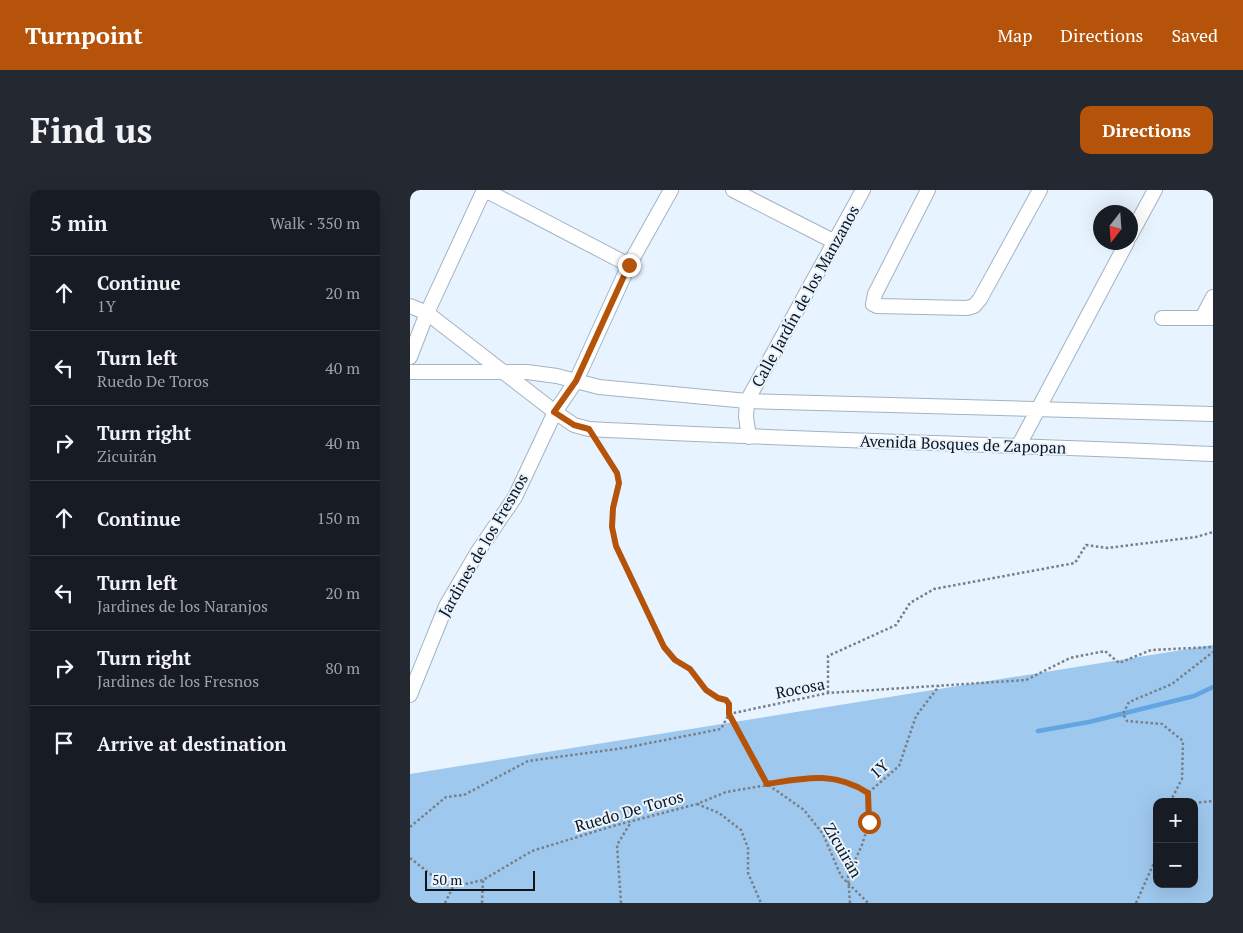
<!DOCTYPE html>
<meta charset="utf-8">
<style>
:root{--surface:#171b24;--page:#242831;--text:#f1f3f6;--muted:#9ea1a6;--line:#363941;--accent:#b45309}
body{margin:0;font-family:"PT Serif",serif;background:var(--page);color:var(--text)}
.controls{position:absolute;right:15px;bottom:15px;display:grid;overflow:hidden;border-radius:10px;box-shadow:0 5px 20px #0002}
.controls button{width:45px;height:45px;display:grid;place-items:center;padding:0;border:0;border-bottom:1px solid var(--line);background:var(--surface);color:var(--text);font:25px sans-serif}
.compass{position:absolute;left:683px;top:15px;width:45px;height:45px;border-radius:50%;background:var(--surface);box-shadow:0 5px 20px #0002;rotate:197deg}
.scale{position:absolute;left:15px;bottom:12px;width:110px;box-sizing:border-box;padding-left:5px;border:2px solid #0f1419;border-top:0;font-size:14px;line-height:18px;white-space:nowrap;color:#0f1419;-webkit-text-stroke:4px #e7f3ff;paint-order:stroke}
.stop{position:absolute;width:15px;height:15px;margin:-11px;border:4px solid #b45309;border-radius:50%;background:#fff}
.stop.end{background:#b45309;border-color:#fff;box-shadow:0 1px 5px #0008}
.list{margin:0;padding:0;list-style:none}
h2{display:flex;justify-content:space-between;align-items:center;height:65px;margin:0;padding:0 20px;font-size:21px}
h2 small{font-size:16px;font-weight:400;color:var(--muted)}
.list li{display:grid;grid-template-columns:32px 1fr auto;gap:15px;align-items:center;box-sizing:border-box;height:75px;padding:0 20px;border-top:1px solid var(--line)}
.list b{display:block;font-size:19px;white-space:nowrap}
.list p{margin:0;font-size:16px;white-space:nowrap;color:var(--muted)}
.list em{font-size:16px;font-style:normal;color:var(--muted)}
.icon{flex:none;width:28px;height:28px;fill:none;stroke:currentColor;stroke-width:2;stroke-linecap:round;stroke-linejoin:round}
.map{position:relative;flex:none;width:803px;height:713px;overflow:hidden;border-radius:10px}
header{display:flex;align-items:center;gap:30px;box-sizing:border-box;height:70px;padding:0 25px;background:var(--accent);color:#fff}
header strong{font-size:24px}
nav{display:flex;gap:28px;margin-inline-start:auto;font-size:18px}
.intro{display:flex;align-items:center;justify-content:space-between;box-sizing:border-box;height:120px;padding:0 30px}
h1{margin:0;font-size:35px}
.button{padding:12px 22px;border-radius:10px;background:var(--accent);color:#fff;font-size:18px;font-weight:700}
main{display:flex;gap:30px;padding:0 30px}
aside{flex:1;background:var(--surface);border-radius:10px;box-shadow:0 5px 20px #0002}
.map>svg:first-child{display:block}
</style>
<header>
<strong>Turnpoint</strong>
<nav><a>Map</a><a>Directions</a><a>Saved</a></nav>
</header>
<div class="intro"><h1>Find us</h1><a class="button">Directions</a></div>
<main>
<aside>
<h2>5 min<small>Walk · 350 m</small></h2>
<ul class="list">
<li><svg class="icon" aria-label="ahead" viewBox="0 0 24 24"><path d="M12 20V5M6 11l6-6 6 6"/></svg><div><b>Continue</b><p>1Y</p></div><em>20 m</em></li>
<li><svg class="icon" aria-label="left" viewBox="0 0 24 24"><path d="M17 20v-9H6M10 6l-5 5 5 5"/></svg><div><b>Turn left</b><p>Ruedo De Toros</p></div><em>40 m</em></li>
<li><svg class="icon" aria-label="right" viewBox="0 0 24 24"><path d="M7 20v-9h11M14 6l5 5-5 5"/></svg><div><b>Turn right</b><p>Zicuirán</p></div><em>40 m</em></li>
<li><svg class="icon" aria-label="ahead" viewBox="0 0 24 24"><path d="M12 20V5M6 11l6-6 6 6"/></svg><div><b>Continue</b></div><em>150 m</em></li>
<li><svg class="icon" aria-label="left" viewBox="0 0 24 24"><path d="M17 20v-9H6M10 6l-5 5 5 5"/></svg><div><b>Turn left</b><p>Jardines de los Naranjos</p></div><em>20 m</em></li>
<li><svg class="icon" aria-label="right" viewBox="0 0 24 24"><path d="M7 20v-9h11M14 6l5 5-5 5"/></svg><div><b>Turn right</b><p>Jardines de los Fresnos</p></div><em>80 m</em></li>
<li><svg class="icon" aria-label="arrive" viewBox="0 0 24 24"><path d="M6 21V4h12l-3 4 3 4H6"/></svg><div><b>Arrive at destination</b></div></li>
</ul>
</aside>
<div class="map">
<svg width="803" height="713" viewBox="0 0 803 713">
<rect width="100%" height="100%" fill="#e7f3ff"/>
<path fill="#9fc8ee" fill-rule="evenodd" d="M 803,455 L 803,713 L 0,713 L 0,584 ZM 747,612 L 784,612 L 784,694 L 747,694 Z"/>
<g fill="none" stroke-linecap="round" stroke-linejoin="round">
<path stroke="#62a5e2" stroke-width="4.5" d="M 628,541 L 679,532 L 784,506 L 803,497"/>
<defs>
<path id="minor" d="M 75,0 L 219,75
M 323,0 L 425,52
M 518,0 L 465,104 L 463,114 L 467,116 L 557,118 L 564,116 L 570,109 L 630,0
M 720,46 L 745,0
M 0,116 L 17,123 L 145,222 L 164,235 L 179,239 C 387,250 595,254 803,264
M 752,128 L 803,128
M 792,128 L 803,107
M 0,167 L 17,123 L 74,0
M 0,182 L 117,182 L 147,186 L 189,197 L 337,211 L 803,224
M 339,247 L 336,227 L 337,211 L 453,0
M 609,255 L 717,52
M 0,505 L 36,416 L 67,363 L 105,307 L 145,222 L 166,191 L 219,75 L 261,0"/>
</defs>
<use href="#minor" stroke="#a4b3c0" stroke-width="16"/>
<path stroke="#777f87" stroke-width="2.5" stroke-dasharray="2.5 2.5" stroke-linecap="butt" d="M 189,254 L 207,283 L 209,293 L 203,318 L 203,337 L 206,356 L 254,457 L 265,470 L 280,479 L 297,500 L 308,508 L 316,510 L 319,514 L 319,524 L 357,594 L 394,620 L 413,644 L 431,686 L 458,713
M 418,503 L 418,466 L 486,435 L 500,413 L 524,399 L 665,373 L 676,355 L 697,358 L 786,347 L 803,342
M 760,612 L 772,589 L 773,551 L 752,534 L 717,531 L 713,524 L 719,512 L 762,494 L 803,462
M 784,613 L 803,611
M 287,614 L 309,623 L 331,640 L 338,658 L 338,683 L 351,713
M 0,637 L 36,607 L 54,605 L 118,571 L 214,558 L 311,539 L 319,524 L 418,503 L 616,490 L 660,468 L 695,461 L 709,473 L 741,460 L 803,457
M 0,668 L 28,690 L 43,697 L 73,690 L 122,661 L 203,636 L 287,614 L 316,602 L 406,587 L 432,590 L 446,595 L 458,603
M 35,713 L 43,697
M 72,713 L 73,690
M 211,713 L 207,655 L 221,632
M 440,713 L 438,686 L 452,655 L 459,632 L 458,603 L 489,576 L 506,526 L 529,496
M 726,713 L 747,666"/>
<use href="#minor" stroke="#fff" stroke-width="14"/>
</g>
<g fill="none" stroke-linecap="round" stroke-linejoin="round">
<path stroke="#b45309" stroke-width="6" d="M 219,75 L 166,191 L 144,222 L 164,235 L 179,239 L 207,283 L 209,293 L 203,318 L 202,337 L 206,356 L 254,457 L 265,470 L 280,479 L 296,500 L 308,508 L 316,510 L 319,514 L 319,524 L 357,594 C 395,588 424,581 458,603 L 459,632"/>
</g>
<g text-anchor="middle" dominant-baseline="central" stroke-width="4" stroke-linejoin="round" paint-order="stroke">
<g font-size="16" fill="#0f1419" stroke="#e7f3ff">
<text transform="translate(395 106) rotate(-61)">Calle Jardín de los Manzanos</text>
<text transform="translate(553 254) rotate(2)">Avenida Bosques de Zapopan</text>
<text transform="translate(73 355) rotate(-60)">Jardines de los Fresnos</text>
<text transform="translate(390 498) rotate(-11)">Rocosa</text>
<text transform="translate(469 579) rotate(-42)">1Y</text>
<text transform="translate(219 621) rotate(-16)">Ruedo De Toros</text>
<text transform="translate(433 660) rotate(60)">Zicuirán</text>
</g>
</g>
</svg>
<div class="controls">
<button>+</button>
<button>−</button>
</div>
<svg class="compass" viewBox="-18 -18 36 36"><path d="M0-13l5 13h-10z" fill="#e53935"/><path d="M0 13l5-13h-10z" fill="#9ea1a6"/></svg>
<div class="scale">50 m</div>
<div class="stop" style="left:459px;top:632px"></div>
<div class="stop end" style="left:219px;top:75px"></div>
</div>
</main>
